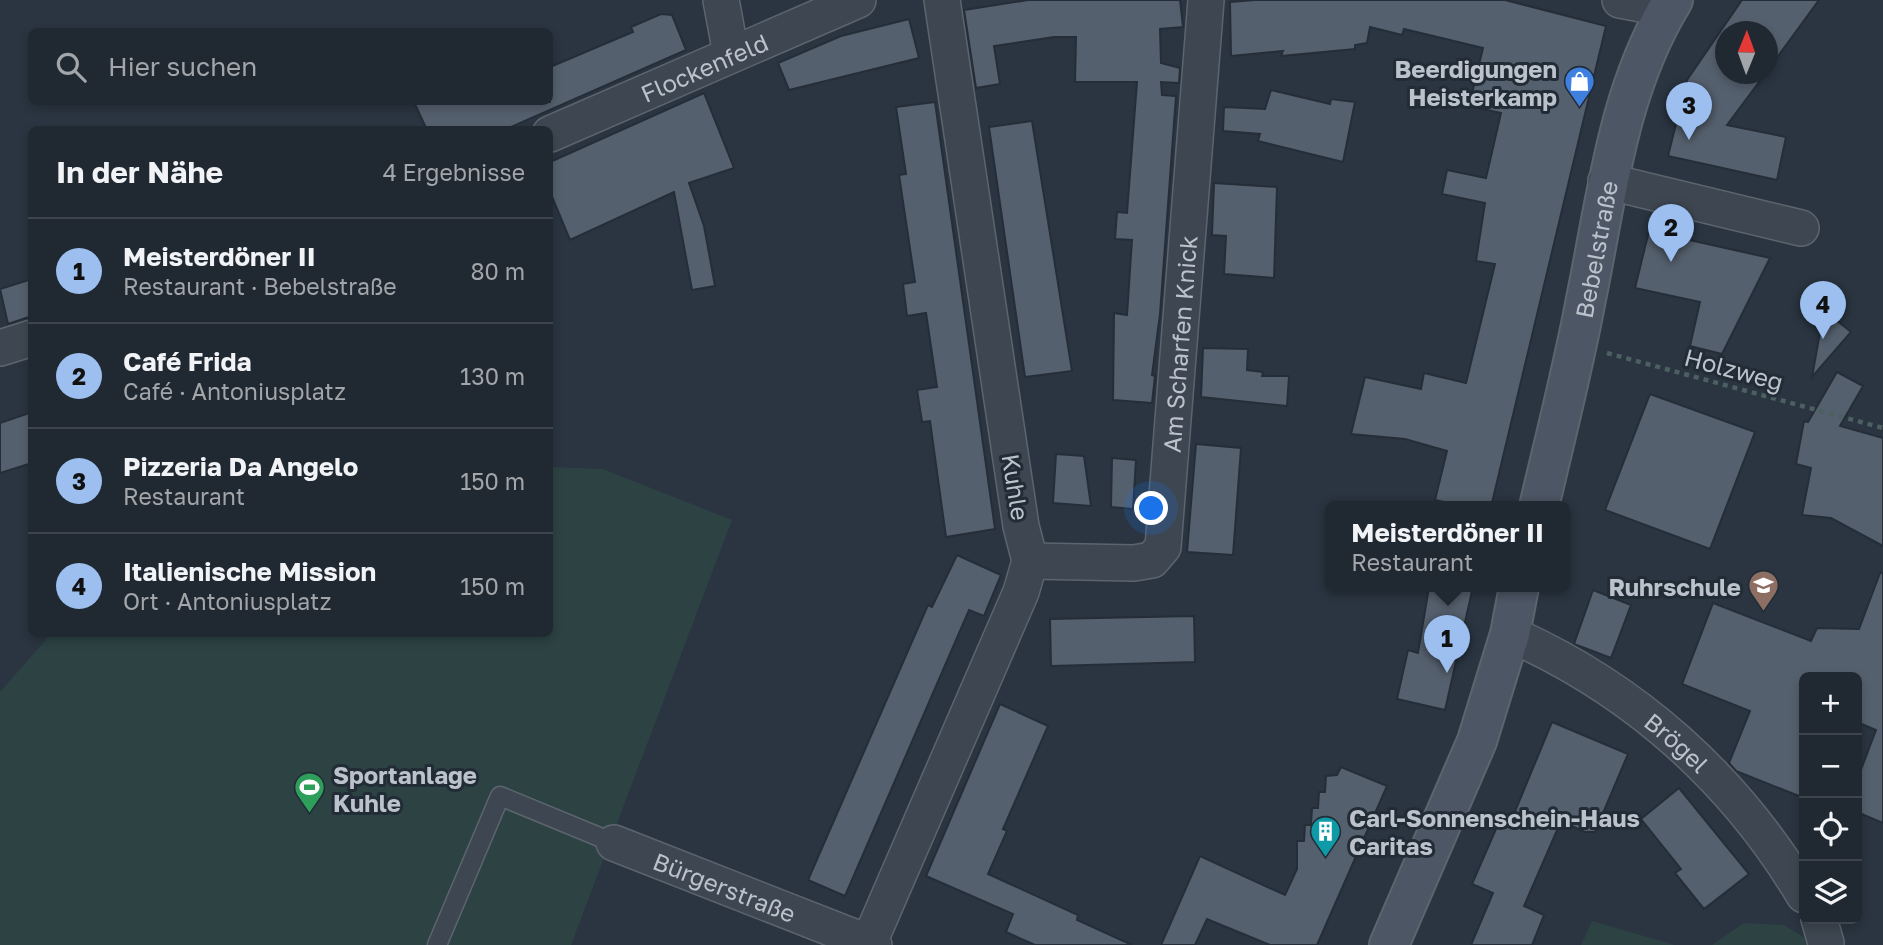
<!DOCTYPE html>
<html lang="de">
<meta charset="utf-8">
<style>
:root{--surface:#202831;--page:#2d343d;--text:#f1f3f6;--muted:#a2a6ab;--line:#3d444d;--accent:#9cbfef}
body{margin:0;font-family:"Golos Text",sans-serif;background:var(--page);color:var(--text)}
.controls{position:absolute;right:21px;bottom:21px;display:grid;overflow:hidden;border-radius:10px;box-shadow:0 4px 10px #0003}
.controls button{width:63px;height:63px;display:grid;place-items:center;padding:0;border:0;border-bottom:2px solid var(--line);background:var(--surface);color:var(--text);font:35px sans-serif}
.compass{position:absolute;left:1715px;top:21px;width:63px;height:63px;border-radius:50%;background:var(--surface);box-shadow:0 4px 10px #0003;rotate:1deg}
.you{position:absolute;left:1152px;top:509px;width:24px;height:24px;margin:-18px;border:5px solid #fff;border-radius:50%;background:#1a73e8;box-shadow:0 0 0 10px #1a73e833}
.badge{display:grid;place-items:center;width:46px;height:46px;border-radius:50%;background:var(--accent);color:#111;font-size:23px;font-weight:700}
.pin{position:absolute;translate:-50% -58px;filter:drop-shadow(0 2px 4px #0008)}
.pin::after{content:'';position:absolute;top:37px;width:24px;height:21px;background:inherit;clip-path:polygon(0 0,100% 0,50% 100%)}
.popup{position:absolute;left:1325px;top:501px;width:245px;height:91px;box-sizing:border-box;display:grid;place-content:center;border-radius:10px;background:var(--surface);filter:drop-shadow(0 2px 5px #0005);font-size:23px;white-space:nowrap;color:var(--muted)}
.popup b{font-size:26px;color:var(--text)}
.popup::after{content:'';position:absolute;left:50%;top:100%;margin-left:-14px;border:14px solid transparent;border-top-color:var(--surface)}
.list{margin:0;padding:0;list-style:none}
h2{display:flex;justify-content:space-between;align-items:center;height:91px;margin:0;padding:0 28px;font-size:30px}
h2 small{font-size:23px;font-weight:400;color:var(--muted)}
.list li{display:grid;grid-template-columns:46px 1fr auto;gap:21px;align-items:center;box-sizing:border-box;height:105px;padding:0 28px;border-top:2px solid var(--line)}
.list b{display:block;font-size:26px;white-space:nowrap}
.list p{margin:0;font-size:23px;white-space:nowrap;color:var(--muted)}
.list em{font-size:23px;font-style:normal;color:var(--muted)}
.icon{flex:none;width:38px;height:38px;fill:none;stroke:currentColor;stroke-width:2;stroke-linecap:round;stroke-linejoin:round}
.map{position:relative;flex:none;width:1883px;height:945px;overflow:hidden}
.search{position:absolute;background:var(--surface);box-shadow:0 4px 10px #0003;left:28px;top:28px;width:525px;height:77px;display:flex;align-items:center;gap:18px;box-sizing:border-box;padding:0 24px;border-radius:10px;color:var(--muted);font-size:26px}
.panel{position:absolute;background:var(--surface);box-shadow:0 4px 10px #0003;left:28px;top:126px;width:525px;height:511px;border-radius:10px}
.map>svg:first-child{display:block}
</style>
<div class="map">
<svg width="1883" height="945" viewBox="0 0 1883 945">
<rect width="100%" height="100%" fill="#2a3541"/>
<path fill="#2d4243" d="M 550,467 L 603,469 L 732,520 L 571,945 L 0,945 L 0,692 L 51,634 L 550,634 Z
M 1592,921 L 1675,945 L 1581,945 Z
M 1744,923 L 1784,925 L 1816,945 L 1712,945 Z"/>
<path fill="#55606e" stroke="#252e38" stroke-width="2" d="M 1028,0 L 1180,0 L 1183,27 L 1160,29 L 1161,63 L 1180,68 L 1179,83 L 1161,82 L 1162,95 L 1176,96 L 1160,314 L 1152,375 L 1155,376 L 1152,403 L 1113,400 L 1114,313 L 1127,315 L 1132,240 L 1115,239 L 1117,212 L 1127,213 L 1137,82 L 1075,82 L 1076,37 L 1054,37 L 994,46 L 1000,84 L 976,88 L 964,10 Z
M 1255,0 L 1505,0 L 1606,26 L 1491,507 L 1443,507 L 1444,502 L 1435,500 L 1447,451 L 1405,439 L 1351,434 L 1365,377 L 1421,389 L 1424,373 L 1466,383 L 1495,264 L 1476,261 L 1485,203 L 1442,194 L 1447,170 L 1486,178 L 1501,113 L 1469,106 L 1483,48 L 1404,29 L 1402,35 L 1370,27 L 1367,43 L 1355,45 L 1355,49 L 1281,56 L 1283,51 L 1231,56 L 1230,2 Z
M 1742,0 L 1819,0 L 1768,70 L 1768,32 L 1726,32 L 1726,74 L 1765,74 L 1727,125 L 1786,137 L 1777,180 L 1668,156 L 1687,80 Z
M 661,14 L 672,15 L 686,50 L 504,130 L 427,130 L 414,102 L 550,102 L 550,67 L 633,32 L 631,27 Z
M 909,19 L 919,58 L 789,90 L 778,63 L 841,36 Z
M 1271,90 L 1330,104 L 1331,99 L 1355,102 L 1343,162 L 1258,141 L 1260,134 L 1223,131 L 1224,107 L 1265,109 Z
M 704,93 L 734,168 L 689,183 L 704,226 L 715,286 L 692,290 L 674,192 L 570,240 L 550,192 L 550,162 Z
M 935,102 L 995,529 L 946,537 L 930,421 L 922,422 L 917,390 L 937,387 L 926,313 L 907,316 L 903,284 L 915,282 L 899,175 L 906,174 L 896,107 Z
M 1032,121 L 1072,371 L 1025,377 L 989,127 Z
M 1214,183 L 1277,187 L 1274,278 L 1224,274 L 1226,236 L 1212,235 Z
M 1649,231 L 1770,258 L 1722,354 L 1690,346 L 1700,302 L 1635,288 Z
M 32,279 L 32,316 L 8,324 L 0,289 Z
M 1824,310 L 1851,332 L 1812,377 Z
M 1203,348 L 1248,349 L 1247,370 L 1263,372 L 1262,376 L 1289,376 L 1287,406 L 1201,397 Z
M 1837,372 L 1863,386 L 1840,426 L 1883,438 L 1883,546 L 1831,518 L 1802,515 L 1811,468 L 1796,464 L 1804,421 L 1808,422 Z
M 1650,394 L 1755,432 L 1710,549 L 1605,510 Z
M 32,412 L 32,463 L 0,473 L 0,423 Z
M 1196,444 L 1241,448 L 1233,555 L 1187,552 Z
M 1056,454 L 1084,456 L 1091,506 L 1053,503 Z
M 1112,458 L 1136,460 L 1133,509 L 1111,507 Z
M 957,555 L 1001,575 L 984,616 L 969,610 L 845,896 L 808,880 L 928,605 L 932,607 Z
M 1880,573 L 1883,573 L 1883,823 L 1857,812 L 1857,780 L 1876,730 L 1857,722 L 1857,677 L 1804,677 L 1804,798 L 1736,771 L 1729,763 L 1750,711 L 1682,684 L 1713,603 L 1811,641 L 1817,628 L 1859,629 Z
M 1429,587 L 1473,587 L 1445,710 L 1397,699 L 1408,650 L 1418,653 Z
M 1593,590 L 1631,605 L 1611,658 L 1574,644 Z
M 1194,616 L 1195,662 L 1051,666 L 1050,619 Z
M 1000,704 L 1048,726 L 1003,829 L 1007,831 L 988,874 L 1078,915 L 1077,920 L 1132,945 L 1035,945 L 1006,932 L 1013,914 L 926,876 Z
M 1552,722 L 1628,754 L 1595,832 L 1585,832 L 1561,821 L 1524,906 L 1544,915 L 1532,945 L 1471,945 L 1493,893 L 1472,884 L 1499,822 L 1509,826 Z
M 1341,767 L 1387,786 L 1317,945 L 1270,945 L 1207,919 L 1195,945 L 1161,945 L 1200,856 L 1285,895 L 1297,869 L 1297,841 L 1304,841 L 1305,825 L 1311,825 L 1312,808 L 1318,808 L 1319,792 L 1325,792 L 1326,776 L 1337,775 Z
M 1679,788 L 1749,874 L 1704,909 L 1675,873 L 1681,869 L 1641,819 Z"/>
<g fill="none" stroke-linecap="round" stroke-linejoin="round">
<defs>
<path id="lane" d="M 437,945 L 500,796 L 614,843"/>
<g id="street">
<path d="M 721,0 L 731,54"/>
<path d="M 1620,0 L 1668,9"/>
<path id="s1" d="M 550,134 L 858,0"/>
<path d="M 1606,181 L 1801,228"/>
<path d="M 0,348 L 32,338"/>
<path id="s2" d="M 1030,561 L 1134,563 L 1152,560 L 1163,547 L 1206,0"/>
<path id="s3" d="M 1510,634 C 1634,689 1734,778 1804,895"/>
<path id="s4" d="M 614,843 L 874,945"/>
<path d="M 1819,919 L 1826,943"/>
<path d="M 868,945 L 1021,592 L 1030,561 L 1021,526 L 942,0"/>
</g>
<g id="secondary">
<path id="s5" d="M 1539,507 C 1555,438 1573,369 1586,299 C 1607,197 1617,91 1673,0"/>
<path d="M 1389,945 L 1477,741 L 1510,634 L 1519,587"/>
</g>
</defs>
<use href="#lane" stroke="#5c656e" stroke-width="21"/>
<use href="#street" stroke="#5c656e" stroke-width="38"/>
<use href="#secondary" stroke="#5c656e" stroke-width="42"/>
<path stroke="#4c5f61" stroke-width="4.5" stroke-dasharray="5 5" stroke-linecap="butt" d="M 1607,353 L 1883,428"/>
<use href="#lane" stroke="#3e4751" stroke-width="18"/>
<use href="#street" stroke="#3e4751" stroke-width="35"/>
<use href="#secondary" stroke="#4c5664" stroke-width="38"/>
</g>
<defs>
<symbol id="shop-pin" viewBox="-11 -11 22 30"><path d="M0 17L-7.5 6A9.5 9.5 0 1 1 7.5 6Z" fill="#3f7fe0" stroke="#222c36"/><path d="M-5-2.5h2.3a2.7 3.5 0 0 1 5.4 0H5L5.5 6h-11ZM-1.5-2.5h3a1.5 2.3 0 0 0-3 0Z" fill="#fff"/></symbol>
<symbol id="school-pin" viewBox="-11 -11 22 30"><path d="M0 17L-7.5 6A9.5 9.5 0 1 1 7.5 6Z" fill="#8d6e63" stroke="#222c36"/><path d="M0-5L7-2L0 1L-7-2ZM-4 1L0 2.5L4 1V4Q0 6-4 4Z" fill="#fff"/></symbol>
<symbol id="stadium-pin" viewBox="-11 -11 22 30"><path d="M0 17L-7.5 6A9.5 9.5 0 1 1 7.5 6Z" fill="#2e9e5b" stroke="#222c36"/><path d="M0-5a6.5 5 0 1 0 0 10a6.5 5 0 1 0 0-10ZM-3.5-1.8h7v3.6h-7Z" fill="#fff"/></symbol>
<symbol id="building-pin" viewBox="-11 -11 22 30"><path d="M0 17L-7.5 6A9.5 9.5 0 1 1 7.5 6Z" fill="#0f9aa8" stroke="#222c36"/><path d="M-4-6H4V6H1V3H-1V6H-4ZM-2.5-4.3h1.7v1.8h-1.7ZM.8-4.3h1.7v1.8H.8ZM-2.5-1h1.7V.8h-1.7ZM.8-1h1.7V.8H.8Z" fill="#fff"/></symbol>
</defs>
<g fill-rule="evenodd">
<use href="#shop-pin" x="1562" y="64" width="35" height="47"/>
<use href="#school-pin" x="1746" y="568" width="35" height="47"/>
<use href="#stadium-pin" x="292" y="770" width="35" height="47"/>
<use href="#building-pin" x="1308" y="814" width="35" height="47"/>
</g>
<g text-anchor="middle" dominant-baseline="central" stroke-width="6" stroke-linejoin="round" paint-order="stroke">
<g font-size="24" fill="#bbc2cb" stroke="#222c36">
<text stroke="none"><textPath href="#s1" startOffset="168">Flockenfeld</textPath></text>
<text stroke="none"><textPath href="#s5" startOffset="264">Bebelstraße</textPath></text>
<text stroke="none"><textPath href="#s2" startOffset="343">Am Scharfen Knick</textPath></text>
<text transform="translate(1734 369) rotate(15)">Holzweg</text>
<text transform="translate(1016 487) rotate(81)">Kuhle</text>
<text stroke="none"><textPath href="#s3" startOffset="200">Brögel</textPath></text>
<text stroke="none"><textPath href="#s4" startOffset="119">Bürgerstraße</textPath></text>
</g>
<g font-size="24" font-weight="bold" fill="#bbc2cb" stroke="#222c36" text-anchor="end">
<text x="1557" y="68">Beerdigungen<tspan x="1557" dy="28">Heisterkamp</tspan></text>
<text x="1741" y="586">Ruhrschule</text>
<text x="333" y="774" text-anchor="start">Sportanlage<tspan x="333" dy="28">Kuhle</tspan></text>
<text x="1349" y="817" text-anchor="start">Carl-Sonnenschein-Haus<tspan x="1349" dy="28">Caritas</tspan></text>
</g>
</g>
</svg>
<div class="controls">
<button>+</button>
<button>−</button>
<button><svg class="icon" aria-label="locate" viewBox="0 0 24 24"><circle cx="12" cy="12" r="6"/><path d="M12 2v4M12 18v4M2 12h4M18 12h4"/></svg></button>
<button><svg class="icon" aria-label="layers" viewBox="0 0 24 24"><path d="M12 4l9 5-9 5-9-5zM3 14l9 5 9-5"/></svg></button>
</div>
<svg class="compass" viewBox="-18 -18 36 36"><path d="M0-13l5 13h-10z" fill="#e53935"/><path d="M0 13l5-13h-10z" fill="#a2a6ab"/></svg>
<div class="you"></div>
<div class="pin badge" style="left:1447px;top:673px">1</div>
<div class="popup"><b>Meisterdöner II</b>Restaurant</div>
<div class="pin badge" style="left:1671px;top:262px">2</div>
<div class="pin badge" style="left:1689px;top:140px">3</div>
<div class="pin badge" style="left:1823px;top:339px">4</div>
<div class="search"><svg class="icon" aria-label="search" viewBox="0 0 24 24"><circle cx="10" cy="10" r="6"/><path d="M15 15l6 6"/></svg>Hier suchen</div>
<section class="panel">
<h2>In der Nähe<small>4 Ergebnisse</small></h2>
<ul class="list">
<li><span class="badge">1</span><div><b>Meisterdöner II</b><p>Restaurant · Bebelstraße</p></div><em>80 m</em></li>
<li><span class="badge">2</span><div><b>Café Frida</b><p>Café · Antoniusplatz</p></div><em>130 m</em></li>
<li><span class="badge">3</span><div><b>Pizzeria Da Angelo</b><p>Restaurant</p></div><em>150 m</em></li>
<li><span class="badge">4</span><div><b>Italienische Mission</b><p>Ort · Antoniusplatz</p></div><em>150 m</em></li>
</ul>
</section>
</div>
